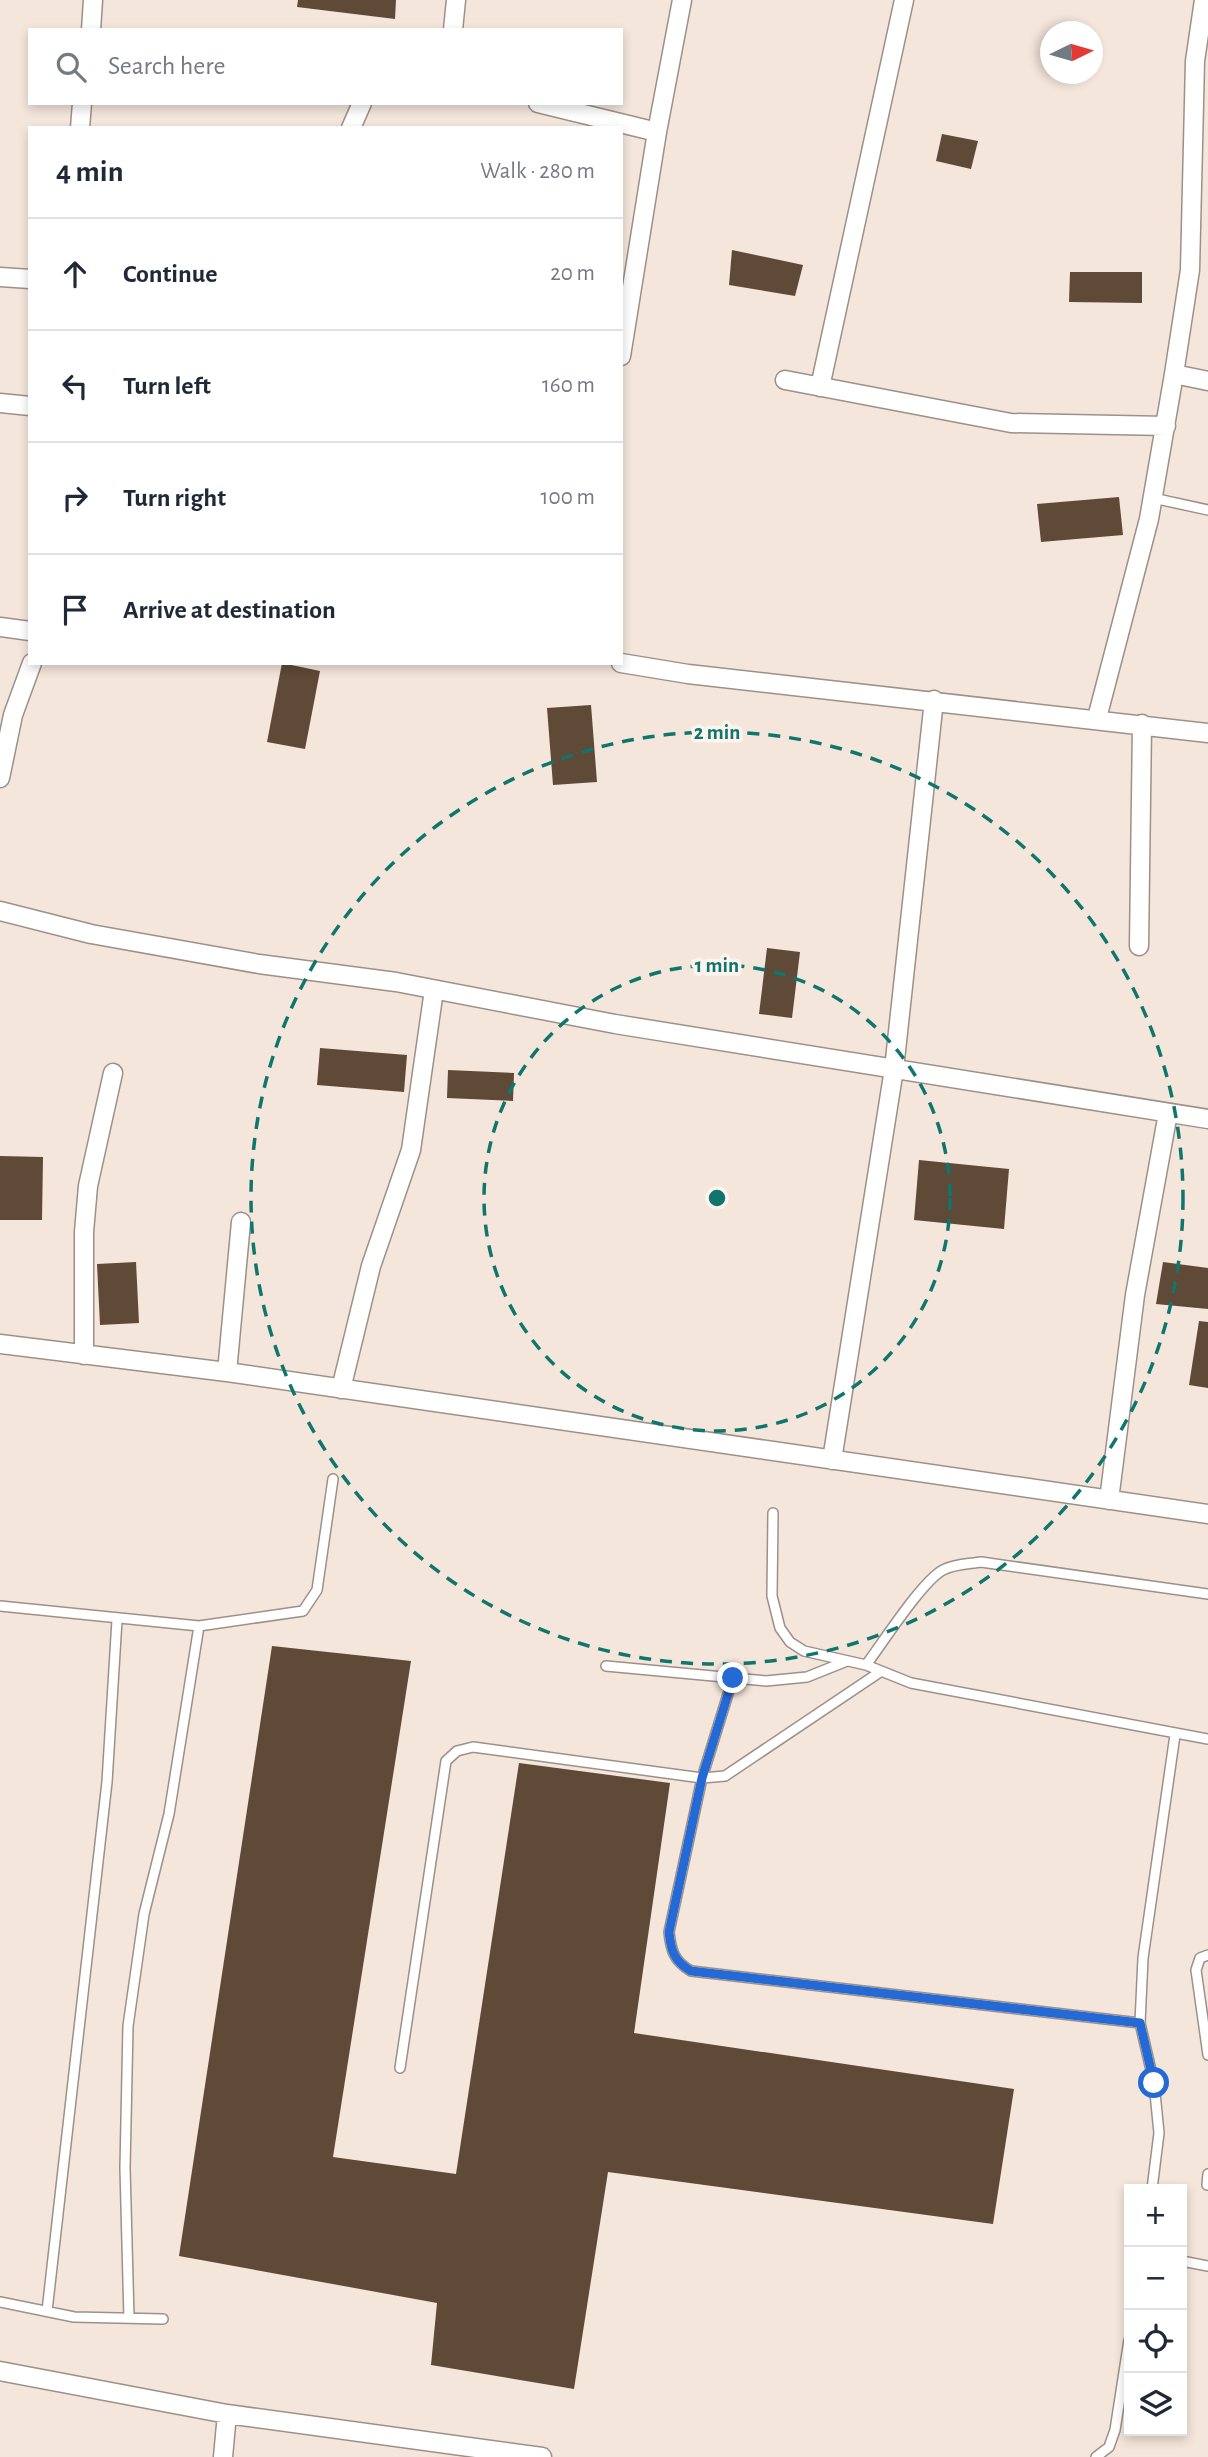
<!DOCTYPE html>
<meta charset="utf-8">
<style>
:root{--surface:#fff;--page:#f6f6f7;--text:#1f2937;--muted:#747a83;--line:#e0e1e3}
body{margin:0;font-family:"Alegreya Sans",sans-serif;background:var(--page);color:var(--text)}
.controls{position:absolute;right:21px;bottom:21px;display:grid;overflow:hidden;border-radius:0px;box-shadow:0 4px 10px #0003}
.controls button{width:63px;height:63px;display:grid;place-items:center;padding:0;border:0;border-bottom:2px solid var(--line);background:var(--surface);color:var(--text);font:35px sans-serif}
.compass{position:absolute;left:1040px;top:21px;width:63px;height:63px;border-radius:50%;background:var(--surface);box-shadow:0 4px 10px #0003;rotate:85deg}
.stop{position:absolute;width:21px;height:21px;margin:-16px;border:5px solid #2569d5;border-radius:50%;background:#fff}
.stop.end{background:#2569d5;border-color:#fff;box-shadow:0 2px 7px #0008}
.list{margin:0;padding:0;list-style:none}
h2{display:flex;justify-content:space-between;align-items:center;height:91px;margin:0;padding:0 28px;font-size:30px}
h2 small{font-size:23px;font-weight:400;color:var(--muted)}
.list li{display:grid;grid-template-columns:46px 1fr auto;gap:21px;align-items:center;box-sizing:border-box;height:112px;padding:0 28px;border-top:2px solid var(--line)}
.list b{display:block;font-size:26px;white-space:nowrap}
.list em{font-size:23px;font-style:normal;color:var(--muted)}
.icon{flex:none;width:38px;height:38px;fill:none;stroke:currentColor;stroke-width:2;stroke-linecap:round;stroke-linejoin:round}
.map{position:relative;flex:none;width:1208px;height:2457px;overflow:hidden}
.search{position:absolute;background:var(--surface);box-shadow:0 4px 10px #0003;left:28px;top:28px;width:595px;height:77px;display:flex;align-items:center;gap:18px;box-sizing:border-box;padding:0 24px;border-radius:0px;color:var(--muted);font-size:26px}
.panel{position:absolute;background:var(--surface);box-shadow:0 4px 10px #0003;left:28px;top:126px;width:595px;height:539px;border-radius:0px}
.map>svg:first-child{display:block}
</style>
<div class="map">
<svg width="1208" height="2457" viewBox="0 0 1208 2457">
<rect width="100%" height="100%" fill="#f4e6db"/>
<path fill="#5f4937" d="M 298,0 L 396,0 L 395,19 L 297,7 Z
M 942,134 L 978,141 L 971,169 L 936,161 Z
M 732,250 L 803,265 L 795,296 L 729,285 Z
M 1070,272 L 1142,272 L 1142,303 L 1069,302 Z
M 1119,497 L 1123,535 L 1041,542 L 1037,504 Z
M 282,663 L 320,671 L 305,749 L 267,742 Z
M 591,705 L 597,782 L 553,785 L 547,708 Z
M 767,948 L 800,952 L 792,1018 L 759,1014 Z
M 320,1048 L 407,1055 L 404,1092 L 317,1085 Z
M 448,1070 L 514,1073 L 513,1101 L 447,1098 Z
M 0,1156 L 43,1157 L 42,1220 L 0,1220 Z
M 919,1160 L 1009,1169 L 1004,1229 L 914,1220 Z
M 136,1262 L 139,1323 L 100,1325 L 97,1264 Z
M 1163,1262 L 1208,1268 L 1208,1309 L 1156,1304 Z
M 1199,1321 L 1208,1322 L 1208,1388 L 1189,1385 Z
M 272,1646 L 411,1661 L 333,2157 L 456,2174 L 519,1763 L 670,1783 L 634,2033 L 1014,2089 L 993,2224 L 608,2172 L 574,2389 L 431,2365 L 437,2303 L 179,2256 Z"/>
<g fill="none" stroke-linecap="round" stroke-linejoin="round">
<defs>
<path id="service" d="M 1153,498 L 1208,510
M 773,1513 L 772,1596 L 780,1628 L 790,1642 L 804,1651 L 866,1665 L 911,1683 L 1208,1739
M 0,1606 L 199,1626 L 303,1611 L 317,1590 L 333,1479
M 866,1665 C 882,1644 922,1581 943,1570 C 954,1564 969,1564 981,1562 L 1208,1594
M 606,1666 L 766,1681 L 807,1677 L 847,1661
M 733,1678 L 702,1778 L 669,1932 C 671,1951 674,1961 691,1971 L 1140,2023
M 1208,1955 L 1200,1958 L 1196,1970 L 1208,2055
M 400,2068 L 446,1761 L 457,1751 L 473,1747 L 702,1778 L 725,1776 L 880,1672
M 1207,2185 L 1208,2174
M 1152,2189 L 1159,2133 L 1154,2083 L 1140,2023 L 1143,1958 L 1175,1735
M 1182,2261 L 1208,2266
M 0,2302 L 74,2317 L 163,2319
M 47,2311 L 107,1782 L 117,1620
M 129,2318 L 125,2168 L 128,2026 L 144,1914 L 169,1814 L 199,1626
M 1096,2457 L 1109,2447 L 1115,2430 L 1129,2340"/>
<path id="minor" d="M 91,30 L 93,0
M 453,30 L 456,0
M 538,103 L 657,132
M 80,128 L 82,103
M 351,128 L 362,103
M 0,277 L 30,279
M 621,356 L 657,132 L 682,0
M 1174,374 L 1208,381
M 785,380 L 1011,423 L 1166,426
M 820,387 L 904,0
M 0,403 L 30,406
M 0,627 L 30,631
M 621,663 L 688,674 L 1208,733
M 1097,718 L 1149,519 L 1174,374 L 1190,270 L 1195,61 L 1204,0
M 0,778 L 13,715 L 32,663
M 0,911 L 91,934 L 259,964 L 396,982 L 615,1024 L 1208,1119
M 1139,946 L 1142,724
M 0,1344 L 227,1372 L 1208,1514
M 84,1355 L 84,1232 L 88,1186 L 113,1073
M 227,1372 L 241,1222
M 341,1389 L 371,1266 L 411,1150 L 434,990
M 832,1460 L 894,1069 L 934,700
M 1109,1500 L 1135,1295 L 1168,1113
M 0,2371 L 227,2414 L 542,2457
M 223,2457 L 227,2414"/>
</defs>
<use href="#service" stroke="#9d9087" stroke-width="12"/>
<use href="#minor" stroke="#9d9087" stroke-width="21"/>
<use href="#service" stroke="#fff" stroke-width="9"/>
<use href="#minor" stroke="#fff" stroke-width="18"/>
</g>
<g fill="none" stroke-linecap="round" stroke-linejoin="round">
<path stroke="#2569d5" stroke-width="9" d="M 733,1678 L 702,1778 L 669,1932 C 671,1951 674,1961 691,1971 L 1140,2023 L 1154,2083"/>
</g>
<g fill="none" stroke="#0f766e" stroke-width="3.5" stroke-dasharray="12 9">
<circle cx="717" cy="1198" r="233"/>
<circle cx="717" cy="1198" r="466"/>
</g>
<circle cx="717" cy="1198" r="10" fill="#0f766e" stroke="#fdf4ee" stroke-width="3.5"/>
<g font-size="21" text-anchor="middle" font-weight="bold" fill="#0f766e" stroke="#fdf4ee" stroke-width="7" stroke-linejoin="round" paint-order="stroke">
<text x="717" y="739">2 min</text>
<text x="717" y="972">1 min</text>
</g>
</svg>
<div class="controls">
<button>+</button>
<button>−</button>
<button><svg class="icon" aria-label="locate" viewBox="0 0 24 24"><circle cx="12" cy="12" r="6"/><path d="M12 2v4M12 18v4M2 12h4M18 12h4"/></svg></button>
<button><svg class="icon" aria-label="layers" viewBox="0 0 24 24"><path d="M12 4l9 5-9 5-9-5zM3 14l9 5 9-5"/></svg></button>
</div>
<svg class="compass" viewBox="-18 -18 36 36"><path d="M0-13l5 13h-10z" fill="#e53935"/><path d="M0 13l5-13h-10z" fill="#747a83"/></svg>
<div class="stop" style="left:1154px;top:2083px"></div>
<div class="stop end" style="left:733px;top:1678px"></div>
<div class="search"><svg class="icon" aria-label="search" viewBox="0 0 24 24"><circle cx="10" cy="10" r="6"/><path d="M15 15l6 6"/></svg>Search here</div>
<section class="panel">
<h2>4 min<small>Walk · 280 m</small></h2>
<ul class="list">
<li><svg class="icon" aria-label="ahead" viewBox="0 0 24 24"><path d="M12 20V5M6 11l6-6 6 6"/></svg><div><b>Continue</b></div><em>20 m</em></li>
<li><svg class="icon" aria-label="left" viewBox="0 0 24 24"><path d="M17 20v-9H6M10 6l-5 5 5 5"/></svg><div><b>Turn left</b></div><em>160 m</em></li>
<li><svg class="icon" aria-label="right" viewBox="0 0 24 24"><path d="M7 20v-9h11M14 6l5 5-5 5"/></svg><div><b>Turn right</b></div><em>100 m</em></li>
<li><svg class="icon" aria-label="arrive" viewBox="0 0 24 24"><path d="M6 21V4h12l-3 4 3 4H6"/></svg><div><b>Arrive at destination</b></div></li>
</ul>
</section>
</div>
